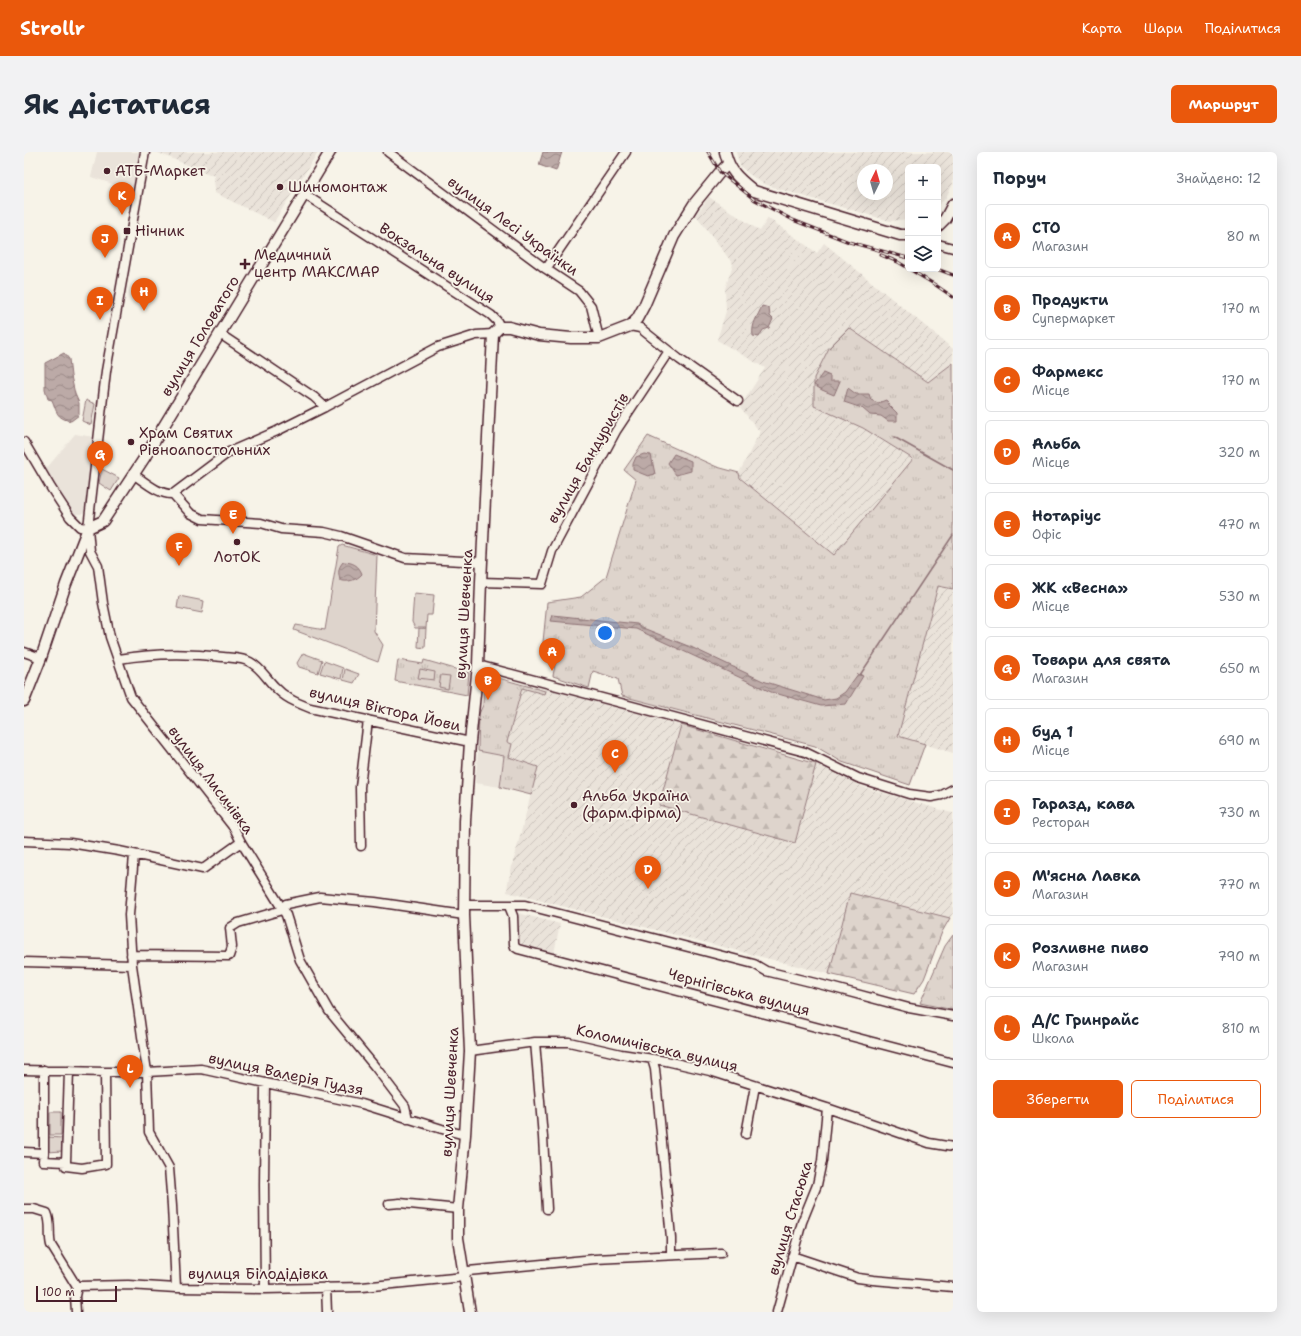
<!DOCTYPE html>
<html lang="uk">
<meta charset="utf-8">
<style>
:root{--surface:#fff;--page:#f2f2f3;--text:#1f2937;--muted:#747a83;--line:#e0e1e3;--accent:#ea580c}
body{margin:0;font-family:"Shantell Sans",sans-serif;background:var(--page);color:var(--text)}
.controls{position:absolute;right:12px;top:12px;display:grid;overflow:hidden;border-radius:6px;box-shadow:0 4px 16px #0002}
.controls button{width:36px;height:36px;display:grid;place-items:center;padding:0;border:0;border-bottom:1px solid var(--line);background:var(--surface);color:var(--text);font:20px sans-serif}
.compass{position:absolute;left:833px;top:12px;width:36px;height:36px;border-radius:50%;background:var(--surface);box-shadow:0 4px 16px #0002;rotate:5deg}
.scale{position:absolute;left:12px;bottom:10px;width:81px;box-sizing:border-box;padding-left:4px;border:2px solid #4a1f2b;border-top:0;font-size:11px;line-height:14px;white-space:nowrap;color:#4a1f2b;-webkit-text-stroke:3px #f7f3e8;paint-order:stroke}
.you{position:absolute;left:581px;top:481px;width:14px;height:14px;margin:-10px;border:3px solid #fff;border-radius:50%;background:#1a73e8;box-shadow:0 0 0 6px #1a73e833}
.badge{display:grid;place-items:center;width:26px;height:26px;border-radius:50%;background:var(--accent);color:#fff;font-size:13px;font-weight:700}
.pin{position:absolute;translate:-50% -33px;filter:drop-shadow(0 1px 2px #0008)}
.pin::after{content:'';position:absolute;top:21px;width:14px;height:12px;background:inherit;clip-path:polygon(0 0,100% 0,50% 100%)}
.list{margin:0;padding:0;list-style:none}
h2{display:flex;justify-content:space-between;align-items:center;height:52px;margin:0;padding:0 16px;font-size:17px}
h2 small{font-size:13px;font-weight:400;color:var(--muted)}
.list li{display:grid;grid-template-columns:26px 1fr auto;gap:12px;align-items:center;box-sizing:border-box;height:64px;margin:0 8px 8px;padding:0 8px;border:1px solid var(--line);border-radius:6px}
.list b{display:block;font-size:15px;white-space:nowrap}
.list p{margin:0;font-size:13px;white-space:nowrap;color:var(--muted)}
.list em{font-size:13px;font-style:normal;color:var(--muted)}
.actions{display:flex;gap:8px;padding:12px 16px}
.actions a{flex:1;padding:9px 0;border:1px solid var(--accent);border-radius:6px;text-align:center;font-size:14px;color:var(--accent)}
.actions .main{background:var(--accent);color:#fff}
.icon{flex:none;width:22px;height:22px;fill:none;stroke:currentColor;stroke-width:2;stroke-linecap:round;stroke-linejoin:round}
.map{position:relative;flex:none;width:929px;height:1160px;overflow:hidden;border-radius:6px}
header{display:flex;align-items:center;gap:24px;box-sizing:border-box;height:56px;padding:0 20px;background:var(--accent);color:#fff}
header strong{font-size:19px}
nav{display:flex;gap:22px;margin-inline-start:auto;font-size:14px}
.intro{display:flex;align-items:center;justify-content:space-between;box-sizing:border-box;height:96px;padding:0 24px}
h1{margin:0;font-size:28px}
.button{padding:10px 18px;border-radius:6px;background:var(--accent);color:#fff;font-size:14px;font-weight:700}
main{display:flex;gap:24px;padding:0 24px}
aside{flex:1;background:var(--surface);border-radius:6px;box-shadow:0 4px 16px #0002}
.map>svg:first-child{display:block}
</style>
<header>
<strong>Strollr</strong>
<nav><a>Карта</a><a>Шари</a><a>Поділитися</a></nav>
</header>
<div class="intro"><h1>Як дістатися</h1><a class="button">Маршрут</a></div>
<main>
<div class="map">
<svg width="929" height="1160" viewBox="0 0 929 1160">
<defs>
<pattern id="industrial-furrows" width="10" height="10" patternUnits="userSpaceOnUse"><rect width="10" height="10" fill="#eae3da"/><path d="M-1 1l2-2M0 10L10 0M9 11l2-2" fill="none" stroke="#cac2bb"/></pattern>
<pattern id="grass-tufts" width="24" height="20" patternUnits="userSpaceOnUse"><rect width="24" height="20" fill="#ded4cc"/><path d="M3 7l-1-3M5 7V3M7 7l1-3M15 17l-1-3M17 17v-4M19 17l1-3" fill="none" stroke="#c0b6af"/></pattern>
<pattern id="forest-firs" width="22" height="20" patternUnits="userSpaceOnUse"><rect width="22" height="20" fill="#ded4cc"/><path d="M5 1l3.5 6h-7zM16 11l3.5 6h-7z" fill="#c0b6af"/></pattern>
<pattern id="water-waves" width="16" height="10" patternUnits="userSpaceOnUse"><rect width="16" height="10" fill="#bcaaa7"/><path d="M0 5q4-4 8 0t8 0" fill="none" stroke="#9b8a88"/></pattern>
</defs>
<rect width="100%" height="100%" fill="#f7f3e8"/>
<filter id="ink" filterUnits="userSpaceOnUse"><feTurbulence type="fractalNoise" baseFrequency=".025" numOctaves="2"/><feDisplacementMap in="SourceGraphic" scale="8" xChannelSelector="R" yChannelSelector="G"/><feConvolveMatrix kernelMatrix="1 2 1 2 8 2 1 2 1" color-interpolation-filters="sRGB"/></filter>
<g filter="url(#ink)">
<path fill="#eae3da" d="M 73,0 L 116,0 L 109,47 L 92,44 L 92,33 L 67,25 Z
M 51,282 L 70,285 L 60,360 L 58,362 L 49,362 L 46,358 L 22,317 Z
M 454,599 L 480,604 L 476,635 L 451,631 Z"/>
<path fill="url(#industrial-furrows)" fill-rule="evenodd" d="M 132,0 L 294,0 L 250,70 L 191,41 L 190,24 Z
M 712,0 L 929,0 L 929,32 L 921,47 L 914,53 L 914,15 L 884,15 L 884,67 L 866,69 L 755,37 L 738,31 L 725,22 L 716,14 ZM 839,18 L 863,18 L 863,42 L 839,42 Z
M 685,45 L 736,79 L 744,66 L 793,101 L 800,91 L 929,197 L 929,211 L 904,230 L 825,176 L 790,254 L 839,276 L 889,307 L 810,403 L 716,326 L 715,321 L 736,280 L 716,255 L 741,216 L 693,188 L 702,159 L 701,137 L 709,112 L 672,63 Z
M 914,434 L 929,437 L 929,601 L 874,584 Z
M 500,531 L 657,573 L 635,653 L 771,691 L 792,612 L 839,635 L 924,660 L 929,661 L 929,761 L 926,766 L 826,741 L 805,822 L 483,740 L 484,730 L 514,615 L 485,605 L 488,592 L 483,590 Z
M 494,761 L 536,772 L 530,801 L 495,791 Z"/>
<path fill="url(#grass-tufts)" stroke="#947a7c" d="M 825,176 L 904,230 L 929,211 L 929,437 L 914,434 L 874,584 L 901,592 L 886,633 L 818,610 L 791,594 L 598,544 L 594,527 L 569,519 L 565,536 L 529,524 L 533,501 L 518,500 L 523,450 L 557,445 L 582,425 L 612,328 L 600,318 L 624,284 L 693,315 L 715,321 L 716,326 L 810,403 L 889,307 L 839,276 L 790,254 L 790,226 L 805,196 Z
M 395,476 L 402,476 L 401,496 L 394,495 Z
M 279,501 L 298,508 L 294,521 L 275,515 L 273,511 Z
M 374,508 L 399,512 L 400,508 L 445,521 L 443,543 L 371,529 Z
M 321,517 L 335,522 L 330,531 L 319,528 Z
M 460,522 L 521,539 L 520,542 L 498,536 L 483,590 L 488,592 L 485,605 L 514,615 L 507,643 L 476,635 L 480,604 L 454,599 L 455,562 L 459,553 Z
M 929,783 L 929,858 L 896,851 L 921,794 Z"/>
<path fill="url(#forest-firs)" stroke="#947a7c" d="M 657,573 L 792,612 L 771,691 L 635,653 Z
M 826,741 L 926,766 L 918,780 L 900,827 L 890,842 L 805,822 Z"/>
<path fill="#ded4cc" stroke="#947a7c" d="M 62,248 L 71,252 L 67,273 L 58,269 Z
M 78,317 L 95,326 L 87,339 L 75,331 Z
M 318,393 L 353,403 L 350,479 L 359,493 L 354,510 L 270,478 L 272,473 L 301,478 L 315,395 Z
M 390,441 L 410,443 L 408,463 L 403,463 L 402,476 L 391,476 L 388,470 Z
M 155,444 L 180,449 L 178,461 L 153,456 Z
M 300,509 L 319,516 L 317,527 L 296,521 Z
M 396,517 L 411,520 L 410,528 L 394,526 Z
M 417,523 L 426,524 L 424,537 L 415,535 Z
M 26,960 L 37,960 L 37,983 L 26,983 Z
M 24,985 L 38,986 L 38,999 L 24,1000 Z"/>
<path fill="url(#water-waves)" stroke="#8e7275" d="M 519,0 L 538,0 L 532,19 L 515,13 Z
M 738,154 L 745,156 L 746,164 L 749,167 L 745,176 L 739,178 L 735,185 L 729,184 C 727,172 734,164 738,154 Z
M 40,201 L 45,207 L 47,224 L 51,242 L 55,251 L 55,263 L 47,269 C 32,266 33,260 28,248 L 24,247 L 21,237 L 21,211 Z
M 799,221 L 806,224 L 806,229 L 816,229 L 810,243 L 798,238 L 790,233 Z
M 824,236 L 832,242 L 845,242 L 847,248 L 854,251 L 862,248 L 866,254 L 873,261 L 873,269 L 864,269 L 857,264 L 846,263 L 838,256 L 820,250 Z
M 620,302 L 627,303 L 631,322 L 624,324 L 609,318 L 609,312 L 612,305 Z
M 650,302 L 667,309 L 667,319 L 652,323 L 644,311 Z
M 319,410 C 328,410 335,413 338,422 C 333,428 323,431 316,428 C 314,420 314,416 319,410 Z
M 529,463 L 613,472 L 619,476 L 669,496 L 739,529 L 800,548 L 812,546 L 821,540 L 834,522 L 839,524 L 822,552 L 797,554 L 747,540 L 612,477 L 527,469 Z"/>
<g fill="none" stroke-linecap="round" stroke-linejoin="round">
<path stroke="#8e7275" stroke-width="1.5" d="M 870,285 L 929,318
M 836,523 L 929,383"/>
<defs>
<path id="minor" d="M 121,0 L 82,219 L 64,376 L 66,399 L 74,414 L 79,451 L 86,485 L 107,545 L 210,676 L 217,690 L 262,763 L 276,808 L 305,859 L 352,916 L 381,954 L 384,967
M 364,0 L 522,117 L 555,139 L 567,154 L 575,186
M 280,42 L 467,163 L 473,169 L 476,175
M 914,92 L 929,96
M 522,117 L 602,0
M 606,174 L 616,176 L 655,207 L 714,249
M 196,182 L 290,245 L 301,255
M 0,290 L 27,336 L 46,365 L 56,375 L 64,376
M 109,322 C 121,330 135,343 149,342 L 205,300 L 253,279 L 301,255 L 414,195 L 452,183 L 469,182
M 149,342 L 166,361 L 178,367 L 237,371 L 257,377 L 300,380 L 317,384 L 381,406 L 458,410
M 457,430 L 518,432 L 528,399 L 592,279 L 645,199
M 0,500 L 17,506
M 95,507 C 130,501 164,501 199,505 C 208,506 219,506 226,510 C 237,516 242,526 250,534 C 261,546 271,550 286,556 L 446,590
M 454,513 L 781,600 L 834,626 L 885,642 L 907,645 L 918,643 L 929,637
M 0,689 L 46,691 L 95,699 L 179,717 L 217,690
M 337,694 L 336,635 L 344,568
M 110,703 L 105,763 L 108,813 L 123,920 L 125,980 L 145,1016 L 148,1054 L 152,1136
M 440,753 L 501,753 L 730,812 L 742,819 L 799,833 L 885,856 L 929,864
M 485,754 L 489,764 L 490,792 L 491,795 L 494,797 L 929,911
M 107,803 L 205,804 L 208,795 L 206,776 L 214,771 L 258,758 L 262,752 L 296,745 L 351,750 L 440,763
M 0,810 L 108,813
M 446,899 L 511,890
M 628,907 L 631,917 L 647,1086 L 647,1102
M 0,918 L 81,920 L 123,920 L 177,917 L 338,952 L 418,977 L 441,983
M 241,931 L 240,1033 L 241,1137
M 722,982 L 731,934
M 0,1000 L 20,1001 L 20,918
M 20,1001 L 19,1009 L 42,1010 L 45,919
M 42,1010 L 42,1014 L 58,1016 L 82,1012 L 81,920
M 365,1052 L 376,1051 L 434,1057
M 0,1057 L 10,1057 L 23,1061 C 28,1072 24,1082 27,1093 L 53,1135
M 523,1057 L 519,985 L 511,890 L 545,890 L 597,902 L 642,909 L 686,919 L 803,956 L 905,991 L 929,995
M 768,1104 L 834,1126 L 849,1128 L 929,1135
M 302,1135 L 303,1160
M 52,1160 L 51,1144 L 53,1135 L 55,1134 L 104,1133 L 152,1136 L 241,1137 L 338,1135 L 440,1125 L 444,1119 L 571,1107 L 697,1101
M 753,1160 L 778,1070 L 793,1033 L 798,1009 L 803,956"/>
<path id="major" d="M 701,0 C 706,20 714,26 730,39 L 876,83 L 884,83
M 914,74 L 921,67 L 929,52
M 0,549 L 17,506 L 42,432 L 64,376 L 79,369 L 121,305 L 306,0
M 446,1160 L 434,1086 L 434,1057 L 441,983 L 446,899 L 440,763 L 441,669 L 446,590 L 454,513 L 457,430 L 469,182 L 476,175 L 485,175 L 515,183 L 547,186 L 575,186 L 606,174 L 613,167 L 620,154 L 650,84 L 670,52 L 696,20 L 704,12"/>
</defs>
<use href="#minor" stroke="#4a1f2b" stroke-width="11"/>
<use href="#major" stroke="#4a1f2b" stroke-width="13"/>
<use href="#minor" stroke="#f7f3e8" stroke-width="8"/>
<use href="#major" stroke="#f7f3e8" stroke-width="10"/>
<defs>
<path id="rail" d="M 684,0 L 696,20 L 731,48 L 769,68 L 825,90 L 884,106
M 857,103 L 874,110 L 884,116
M 885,117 L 910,132 L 929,145
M 913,117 L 929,123"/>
</defs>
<use href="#rail" stroke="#4a1f2b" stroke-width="3"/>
<use href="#rail" stroke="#f7f3e8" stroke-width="1.5" stroke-dasharray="4.5" stroke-linecap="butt"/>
</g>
</g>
<g fill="#4a1f2b" stroke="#f7f3e8" stroke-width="1.5">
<circle cx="83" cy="19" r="4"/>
<circle cx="256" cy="35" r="4"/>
<rect x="99" y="75" width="8" height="8" rx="2"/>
<path d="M219 106h4v4h4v4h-4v4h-4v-4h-4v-4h4z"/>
<circle cx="107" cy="290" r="4"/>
<circle cx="213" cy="390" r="4"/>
<circle cx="550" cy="653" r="4"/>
</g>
<g text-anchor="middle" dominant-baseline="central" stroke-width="3.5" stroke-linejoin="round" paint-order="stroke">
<g font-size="15" fill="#4a1f2b" stroke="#f7f3e8" text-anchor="start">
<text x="91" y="19">АТБ-Маркет</text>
<text x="264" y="35">Шиномонтаж</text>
<text x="111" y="79">Нічник</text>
<text x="230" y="103">Медичний<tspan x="230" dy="17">центр МАКСМАР</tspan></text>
<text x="115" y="281">Храм Святих<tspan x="115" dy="17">Рівноапостольних</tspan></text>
<text x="213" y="405" text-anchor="middle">ЛотОК</text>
<text x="558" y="644">Альба Україна<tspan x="558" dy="17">(фарм.фірма)</tspan></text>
</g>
<g font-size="15" fill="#4a1f2b" stroke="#f7f3e8">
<text transform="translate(489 74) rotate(36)">вулиця Лесі Українки</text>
<text transform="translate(413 111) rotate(33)">Вокзальна вулиця</text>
<text transform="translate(176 184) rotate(-59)">вулиця Головатого</text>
<text transform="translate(564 306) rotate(-60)">вулиця Бандуристів</text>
<text transform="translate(440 462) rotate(-87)">вулиця Шевченка</text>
<text transform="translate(361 557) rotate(13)">вулиця Віктора Йови</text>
<text transform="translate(187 628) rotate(53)">вулиця Лисичівка</text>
<text transform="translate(715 840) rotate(15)">Чернігівська вулиця</text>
<text transform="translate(633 896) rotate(13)">Коломичівська вулиця</text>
<text transform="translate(262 922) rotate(12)">вулиця Валерія Гудзя</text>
<text transform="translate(426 940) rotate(-87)">вулиця Шевченка</text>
<text transform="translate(766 1066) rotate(-73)">вулиця Стасюка</text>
<text x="234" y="1122">вулиця Білодідівка</text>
</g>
</g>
</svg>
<div class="controls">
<button>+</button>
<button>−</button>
<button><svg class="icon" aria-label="layers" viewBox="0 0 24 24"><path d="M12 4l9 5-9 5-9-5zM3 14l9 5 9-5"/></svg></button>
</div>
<svg class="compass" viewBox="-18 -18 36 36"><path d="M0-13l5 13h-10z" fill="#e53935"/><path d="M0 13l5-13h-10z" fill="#747a83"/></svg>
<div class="scale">100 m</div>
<div class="you"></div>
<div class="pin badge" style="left:528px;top:519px">A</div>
<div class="pin badge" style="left:464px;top:548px">B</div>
<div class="pin badge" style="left:591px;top:621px">C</div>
<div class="pin badge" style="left:624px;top:737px">D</div>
<div class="pin badge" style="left:209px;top:382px">E</div>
<div class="pin badge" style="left:155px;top:414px">F</div>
<div class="pin badge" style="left:76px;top:322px">G</div>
<div class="pin badge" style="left:120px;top:159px">H</div>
<div class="pin badge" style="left:76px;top:168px">I</div>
<div class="pin badge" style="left:81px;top:106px">J</div>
<div class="pin badge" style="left:98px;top:63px">K</div>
<div class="pin badge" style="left:106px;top:936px">L</div>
</div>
<aside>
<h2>Поруч<small>Знайдено: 12</small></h2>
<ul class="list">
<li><span class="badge">A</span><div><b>СТО</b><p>Магазин</p></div><em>80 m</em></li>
<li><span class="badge">B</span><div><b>Продукти</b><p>Супермаркет</p></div><em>170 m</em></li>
<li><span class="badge">C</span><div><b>Фармекс</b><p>Місце</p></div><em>170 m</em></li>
<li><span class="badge">D</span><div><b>Альба</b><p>Місце</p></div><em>320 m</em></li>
<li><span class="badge">E</span><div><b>Нотаріус</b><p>Офіс</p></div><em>470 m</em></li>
<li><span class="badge">F</span><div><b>ЖК «Весна»</b><p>Місце</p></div><em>530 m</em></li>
<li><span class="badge">G</span><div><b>Товари для свята</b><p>Магазин</p></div><em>650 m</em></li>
<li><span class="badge">H</span><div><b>буд 1</b><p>Місце</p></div><em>690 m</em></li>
<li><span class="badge">I</span><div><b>Гаразд, кава</b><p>Ресторан</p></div><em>730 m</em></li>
<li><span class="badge">J</span><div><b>М'ясна Лавка</b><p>Магазин</p></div><em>770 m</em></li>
<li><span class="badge">K</span><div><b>Розливне пиво</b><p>Магазин</p></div><em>790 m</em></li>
<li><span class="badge">L</span><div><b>Д/С Гринрайс</b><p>Школа</p></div><em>810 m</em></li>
</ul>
<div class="actions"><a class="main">Зберегти</a><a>Поділитися</a></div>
</aside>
</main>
